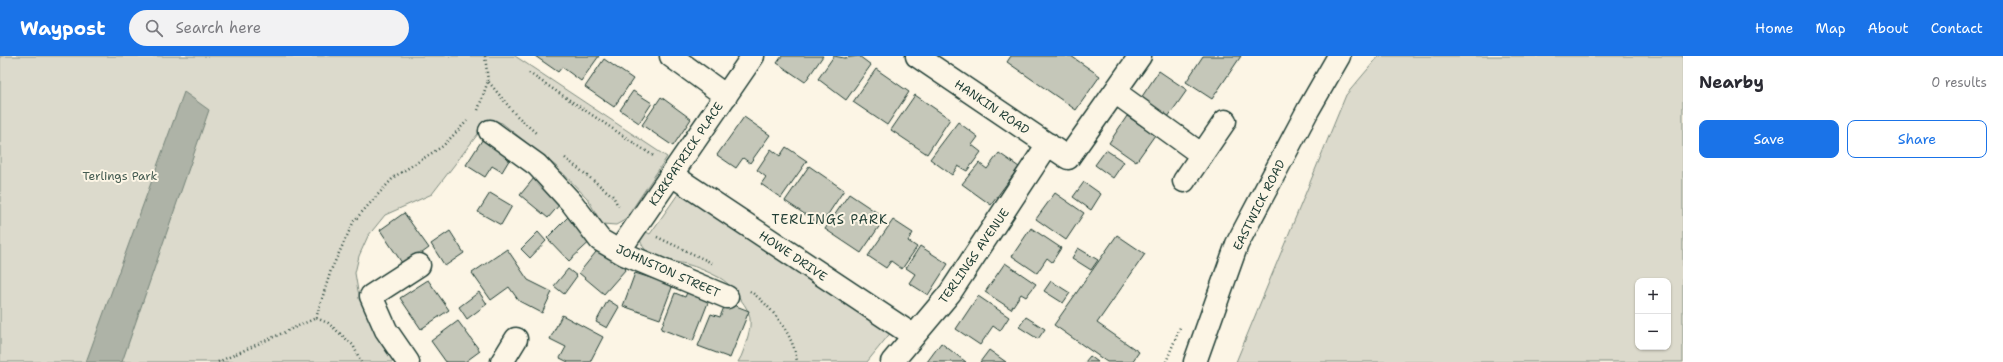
<!DOCTYPE html>
<meta charset="utf-8">
<style>
:root{--surface:#fff;--page:#f2f2f3;--text:#2b2b33;--muted:#7c7c81;--line:#e1e1e2;--accent:#1a73e8}
body{margin:0;font-family:"Shantell Sans",sans-serif;background:var(--page);color:var(--text)}
.controls{position:absolute;right:12px;bottom:12px;display:grid;overflow:hidden;border-radius:8px;box-shadow:0 1px 3px #0004}
.controls button{width:36px;height:36px;display:grid;place-items:center;padding:0;border:0;border-bottom:1px solid var(--line);background:var(--surface);color:var(--text);font:20px sans-serif}
.list{margin:0;padding:0;list-style:none}
h2{display:flex;justify-content:space-between;align-items:center;height:52px;margin:0;padding:0 16px;font-size:17px}
h2 small{font-size:13px;font-weight:400;color:var(--muted)}
.actions{display:flex;gap:8px;padding:12px 16px}
.actions a{flex:1;padding:9px 0;border:1px solid var(--accent);border-radius:8px;text-align:center;font-size:14px;color:var(--accent)}
.actions .main{background:var(--accent);color:#fff}
.icon{flex:none;width:22px;height:22px;fill:none;stroke:currentColor;stroke-width:2;stroke-linecap:round;stroke-linejoin:round}
.map{position:relative;flex:none;width:1683px;height:306px;overflow:hidden}
header{display:flex;align-items:center;gap:24px;box-sizing:border-box;height:56px;padding:0 20px;background:var(--accent);color:#fff}
header strong{font-size:19px}
nav{display:flex;gap:22px;margin-inline-start:auto;font-size:14px}
.search{width:280px;height:36px;background:var(--page);display:flex;align-items:center;gap:10px;box-sizing:border-box;padding:0 14px;border-radius:22px;color:var(--muted);font-size:15px}
main{display:flex}
aside{flex:1;background:var(--surface)}
.map>svg:first-child{display:block}
</style>
<header>
<strong>Waypost</strong>
<div class="search"><svg class="icon" aria-label="search" viewBox="0 0 24 24"><circle cx="10" cy="10" r="6"/><path d="M15 15l6 6"/></svg>Search here</div>
<nav><a>Home</a><a>Map</a><a>About</a><a>Contact</a></nav>
</header>
<main>
<div class="map">
<svg width="1683" height="306" viewBox="0 0 1683 306">
<rect width="100%" height="100%" fill="#fcf5e5"/>
<filter id="ink" filterUnits="userSpaceOnUse"><feTurbulence type="fractalNoise" baseFrequency=".025" numOctaves="2"/><feDisplacementMap in="SourceGraphic" scale="8" xChannelSelector="R" yChannelSelector="G"/><feConvolveMatrix kernelMatrix="1 2 1 2 8 2 1 2 1" color-interpolation-filters="sRGB"/></filter>
<g filter="url(#ink)">
<path fill="#dcdacc" stroke="#7e8c80" fill-rule="evenodd" d="M 0,0 L 515,0 L 667,101 L 625,164 L 616,169 L 602,168 L 587,142 L 557,111 L 502,67 L 492,64 L 481,74 L 432,138 L 385,159 L 368,180 L 359,200 L 355,217 L 358,235 L 364,251 L 399,306 L 0,306 Z
M 1379,0 L 1683,0 L 1683,306 L 1236,306 L 1346,39 ZM 1638,225 L 1668,225 L 1668,291 L 1638,291 Z
M 683,131 L 892,275 L 867,306 L 738,306 C 743,299 745,289 748,280 C 752,265 751,257 741,244 C 735,236 729,227 720,222 C 709,216 697,211 686,208 C 668,204 647,205 640,184 L 644,175 L 650,178 Z"/>
<path fill="#aeb3a7" stroke="#758479" d="M 184,36 L 209,54 L 122,306 L 86,306 Z"/>
<path fill="#c5c7b9" stroke="#1f3d34" d="M 535,0 L 599,0 L 581,25 L 562,11 L 558,16 Z
M 782,0 L 823,0 L 805,26 L 777,7 Z
M 834,0 L 844,2 L 859,0 L 871,9 L 846,44 L 818,23 Z
M 1011,0 L 1071,0 L 1100,20 L 1076,54 L 1007,6 Z
M 1203,0 L 1241,0 L 1212,43 L 1186,26 Z
M 604,3 L 633,23 L 614,51 L 585,31 Z
M 876,13 L 909,36 L 887,69 L 853,46 Z
M 1159,15 L 1187,34 L 1168,61 L 1141,42 Z
M 633,35 L 652,47 L 639,67 L 620,54 Z
M 915,39 L 950,63 L 927,98 L 891,74 Z
M 661,41 L 691,63 L 673,90 L 642,69 Z
M 1127,60 L 1155,79 L 1136,106 L 1109,87 Z
M 744,61 L 770,79 L 750,107 L 743,102 L 736,112 L 717,99 Z
M 958,66 L 978,81 L 972,89 L 981,96 L 967,115 L 958,110 L 952,119 L 930,103 Z
M 486,78 L 514,96 L 502,116 L 492,110 L 485,121 L 466,109 Z
M 786,91 L 807,105 L 781,142 L 761,128 L 766,121 L 757,114 L 771,93 L 780,100 Z
M 1106,94 L 1124,106 L 1113,122 L 1095,109 Z
M 999,97 L 1019,111 L 991,149 L 962,128 L 979,107 L 987,113 Z
M 809,110 L 844,134 L 821,169 L 785,145 Z
M 539,116 L 567,140 L 548,162 L 520,139 Z
M 1084,126 L 1101,138 L 1091,154 L 1073,141 Z
M 490,137 L 512,150 L 501,169 L 478,156 Z
M 1055,137 L 1084,157 L 1066,184 L 1036,163 Z
M 849,138 L 885,162 L 861,197 L 825,173 Z
M 404,157 L 429,192 L 404,210 L 380,174 Z
M 572,157 L 595,181 L 569,205 L 547,182 Z
M 893,164 L 913,177 L 908,185 L 917,191 L 902,213 L 891,205 L 886,212 L 868,200 Z
M 1031,172 L 1061,192 L 1052,206 L 1047,202 L 1037,217 L 1012,200 Z
M 450,175 L 464,197 L 445,210 L 431,188 Z
M 538,176 L 546,185 L 530,202 L 521,193 Z
M 1117,179 L 1145,198 L 1097,267 L 1139,296 L 1132,306 L 1107,306 L 1054,269 Z
M 920,190 L 948,208 L 928,239 L 909,227 L 915,218 L 906,212 Z
M 600,191 L 626,213 L 604,238 L 579,217 Z
M 1078,192 L 1098,204 L 1091,214 L 1072,202 Z
M 507,193 L 528,224 L 552,236 L 542,257 L 519,245 L 509,231 L 491,244 L 472,217 Z
M 1005,207 L 1036,228 L 1026,241 L 1021,238 L 1011,253 L 985,236 Z
M 568,213 L 577,220 L 564,238 L 554,230 Z
M 635,217 L 654,223 L 656,220 L 674,226 L 660,263 L 623,250 Z
M 428,224 L 449,254 L 421,273 L 400,242 Z
M 1051,225 L 1070,237 L 1063,247 L 1044,235 Z
M 690,230 L 711,239 L 693,285 L 661,273 L 675,237 L 685,241 Z
M 479,236 L 487,248 L 467,263 L 459,251 Z
M 978,240 L 1009,261 L 1000,275 L 993,270 L 980,289 L 956,273 Z
M 608,244 L 619,251 L 607,272 L 596,266 Z
M 726,246 L 749,255 L 730,302 L 698,290 L 711,258 L 720,261 Z
M 562,259 L 603,281 L 590,306 L 568,306 L 560,302 L 566,291 L 550,283 Z
M 1026,261 L 1045,273 L 1038,283 L 1019,271 Z
M 458,265 L 480,295 L 465,306 L 446,306 L 431,285 Z
M 941,287 L 966,306 L 927,306 Z
M 989,294 L 1006,306 L 980,306 Z
M 1090,300 L 1098,306 L 1085,306 Z"/>
<g fill="none" stroke-linecap="round" stroke-linejoin="round">
<defs>
<path id="minor" d="M 671,0 L 726,40
M 917,0 L 1068,102 L 1140,0
M 1115,36 L 1202,99
M 490,75 L 537,109 L 572,147 L 600,184 L 624,198 L 727,241
M 672,119 L 914,280
M 1184,125 L 1225,65
M 619,195 L 753,0
M 408,306 L 386,274 L 371,240 L 419,209
M 502,306 L 516,283
M 892,306 L 950,237 L 1048,88
M 1195,306 L 1237,188 L 1308,54 L 1339,0"/>
</defs>
<use href="#minor" stroke="#1f3d34" stroke-width="25"/>
<path stroke="#1f3d34" stroke-width="2.5" stroke-dasharray="1 3" stroke-linecap="butt" d="M 485,0 L 488,25
M 529,17 L 655,101
M 478,54 L 488,25 L 515,58 L 537,78
M 565,102 L 613,140 L 619,152
M 657,181 L 712,207
M 750,235 C 772,251 794,279 797,306
M 316,262 L 331,214 L 354,165 L 394,121 L 443,90 L 467,65
M 218,306 L 316,262 L 328,267 L 353,289 L 361,306
M 1166,306 L 1181,269"/>
<use href="#minor" stroke="#fcf5e5" stroke-width="22"/>
</g>
</g>
<g text-anchor="middle" dominant-baseline="central" stroke-width="4" stroke-linejoin="round" paint-order="stroke">
<g font-size="12" fill="#1f3d34" stroke="#fcf5e5">
<text transform="translate(992 51) rotate(34)">HANKIN ROAD</text>
<text transform="translate(686 98) rotate(-56)">KIRKPATRICK PLACE</text>
<text transform="translate(1259 149) rotate(-63)">EASTWICK ROAD</text>
<text transform="translate(793 200) rotate(34)">HOWE DRIVE</text>
<text transform="translate(974 200) rotate(-55)">TERLINGS AVENUE</text>
<text transform="translate(668 215) rotate(24)">JOHNSTON STREET</text>
</g>
<g font-size="12" fill="#455c52" stroke="#fcf5e5">
<text x="120" y="120">Terlings Park</text>
</g>
<g font-size="13" letter-spacing="1" fill="#1f3d34" stroke="#fcf5e5">
<text x="830" y="163">TERLINGS PARK</text>
</g>
</g>
</svg>
<div class="controls">
<button>+</button>
<button>−</button>
</div>
</div>
<aside>
<h2>Nearby<small>0 results</small></h2>
<ul class="list">
</ul>
<div class="actions"><a class="main">Save</a><a>Share</a></div>
</aside>
</main>
